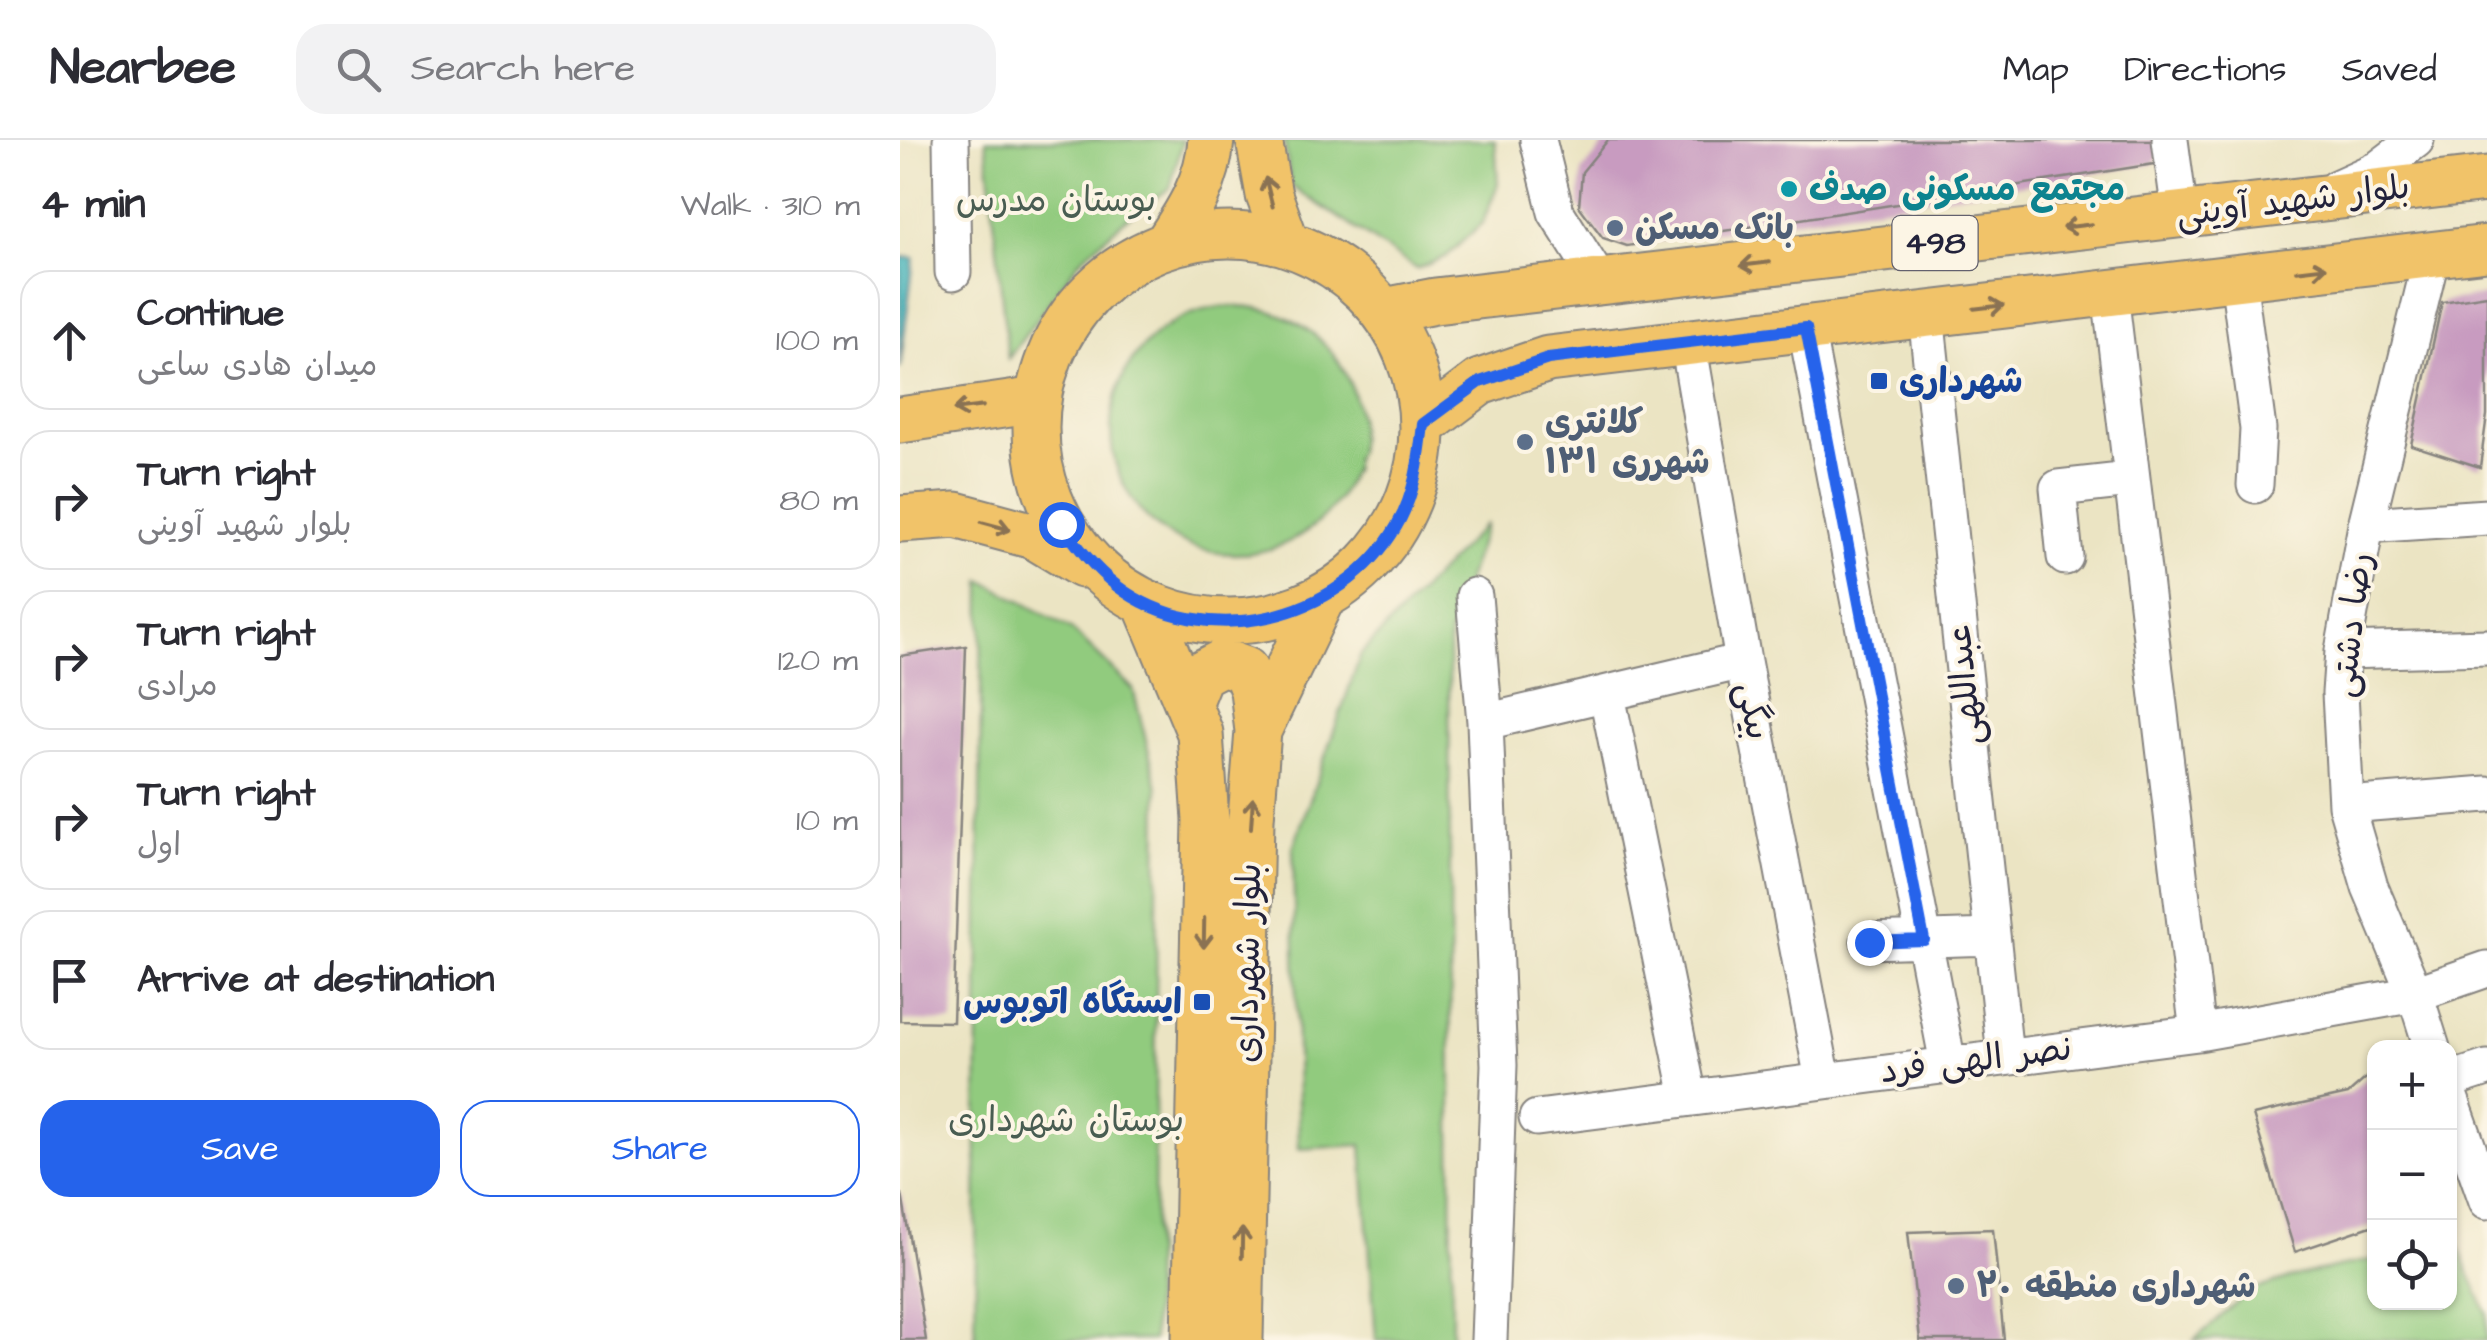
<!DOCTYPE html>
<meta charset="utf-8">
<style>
:root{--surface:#fff;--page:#f2f2f3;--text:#2b2b33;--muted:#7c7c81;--line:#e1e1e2;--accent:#2563eb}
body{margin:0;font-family:"Architects Daughter","Playpen Sans Arabic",sans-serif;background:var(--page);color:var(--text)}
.controls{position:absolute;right:30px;bottom:30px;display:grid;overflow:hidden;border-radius:20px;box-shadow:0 2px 8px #0004}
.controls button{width:90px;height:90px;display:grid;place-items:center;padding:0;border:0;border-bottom:2px solid var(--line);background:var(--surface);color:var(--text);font:50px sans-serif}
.stop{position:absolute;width:30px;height:30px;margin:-22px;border:8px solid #2563eb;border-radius:50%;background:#fff}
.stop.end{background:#2563eb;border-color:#fff;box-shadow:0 2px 10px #0008}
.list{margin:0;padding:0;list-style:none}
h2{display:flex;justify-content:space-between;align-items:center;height:130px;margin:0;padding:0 40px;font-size:42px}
h2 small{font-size:32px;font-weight:400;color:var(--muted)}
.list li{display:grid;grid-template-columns:65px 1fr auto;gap:30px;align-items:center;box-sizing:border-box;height:140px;margin:0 20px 20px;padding:0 20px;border:2px solid var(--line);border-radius:30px}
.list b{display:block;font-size:38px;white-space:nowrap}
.list p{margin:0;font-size:32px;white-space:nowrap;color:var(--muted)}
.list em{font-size:32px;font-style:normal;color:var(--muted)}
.actions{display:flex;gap:20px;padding:30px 40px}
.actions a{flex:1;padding:22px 0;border:2px solid var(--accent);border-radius:30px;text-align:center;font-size:35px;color:var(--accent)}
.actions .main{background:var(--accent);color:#fff}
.icon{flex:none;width:55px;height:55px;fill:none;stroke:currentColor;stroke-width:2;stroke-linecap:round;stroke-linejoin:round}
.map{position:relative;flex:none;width:1587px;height:1200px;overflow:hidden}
header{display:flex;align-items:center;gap:60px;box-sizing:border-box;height:140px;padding:0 50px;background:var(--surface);border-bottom:2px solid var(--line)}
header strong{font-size:48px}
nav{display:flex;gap:55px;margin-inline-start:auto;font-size:35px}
.search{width:700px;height:90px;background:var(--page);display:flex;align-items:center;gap:25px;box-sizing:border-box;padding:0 35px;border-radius:30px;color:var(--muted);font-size:38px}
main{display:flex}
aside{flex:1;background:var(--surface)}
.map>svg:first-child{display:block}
</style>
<header>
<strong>Nearbee</strong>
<div class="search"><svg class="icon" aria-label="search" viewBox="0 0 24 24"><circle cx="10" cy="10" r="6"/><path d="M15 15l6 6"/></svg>Search here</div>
<nav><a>Map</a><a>Directions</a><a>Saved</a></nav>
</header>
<main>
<aside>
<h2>4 min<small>Walk · 310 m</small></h2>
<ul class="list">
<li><svg class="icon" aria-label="ahead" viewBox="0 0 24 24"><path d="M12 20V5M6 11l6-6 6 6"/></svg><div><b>Continue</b><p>میدان هادی ساعی</p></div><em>100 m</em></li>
<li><svg class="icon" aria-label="right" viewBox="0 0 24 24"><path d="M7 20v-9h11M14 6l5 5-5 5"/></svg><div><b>Turn right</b><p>بلوار شهید آوینی</p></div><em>80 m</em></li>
<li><svg class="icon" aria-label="right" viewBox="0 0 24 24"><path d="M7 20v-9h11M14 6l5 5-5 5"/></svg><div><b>Turn right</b><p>مرادی</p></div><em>120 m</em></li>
<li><svg class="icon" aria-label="right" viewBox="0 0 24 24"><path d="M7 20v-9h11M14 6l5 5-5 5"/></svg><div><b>Turn right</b><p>اول</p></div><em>10 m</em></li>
<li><svg class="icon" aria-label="arrive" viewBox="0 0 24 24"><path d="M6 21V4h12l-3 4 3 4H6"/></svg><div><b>Arrive at destination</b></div></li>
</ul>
<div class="actions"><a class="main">Save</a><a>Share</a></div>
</aside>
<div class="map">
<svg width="1587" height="1200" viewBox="0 0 1587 1200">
<rect width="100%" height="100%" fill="#fcf5e5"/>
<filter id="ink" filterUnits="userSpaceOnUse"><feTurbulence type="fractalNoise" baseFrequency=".01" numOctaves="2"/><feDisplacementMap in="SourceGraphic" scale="20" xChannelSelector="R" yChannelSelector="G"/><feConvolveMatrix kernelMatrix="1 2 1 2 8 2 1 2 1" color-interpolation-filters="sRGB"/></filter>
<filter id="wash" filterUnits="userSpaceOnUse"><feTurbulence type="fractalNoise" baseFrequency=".0048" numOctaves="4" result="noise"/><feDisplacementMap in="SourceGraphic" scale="40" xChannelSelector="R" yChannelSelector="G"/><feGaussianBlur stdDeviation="2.25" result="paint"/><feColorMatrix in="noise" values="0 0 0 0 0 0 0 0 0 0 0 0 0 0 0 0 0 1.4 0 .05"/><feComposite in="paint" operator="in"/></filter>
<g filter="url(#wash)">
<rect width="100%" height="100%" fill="#ebe4c3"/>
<path fill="#91cb7e" stroke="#5a765c" stroke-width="2.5" d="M 86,0 L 283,0 L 270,48 L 226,79 L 180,120 L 108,219 Z
M 384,0 L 595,0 L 598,44 L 583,82 L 547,116 L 517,129 L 391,46 Z
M211 290a124 124 0 1 1 248 0a124 124 0 1 1-248 0Z
M 586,383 L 549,494 L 552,1200 L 476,1200 L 462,1005 L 399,1009 L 393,708 L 461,514 Z
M 82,440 L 171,489 L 233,549 L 258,648 L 253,1200 L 75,1200 Z
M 1555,1100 L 1587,1174 L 1587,1200 L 1294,1200 L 1350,1151 L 1393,1137 L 1474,1119 L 1474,1162 L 1550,1162 L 1550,1102 Z"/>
<path fill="#42b2b9" stroke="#326a7a" stroke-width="2.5" d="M 0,117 L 14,118 L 0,229 Z"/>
<g id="blocks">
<path fill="#c89bc0" d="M 708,0 L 1266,0 L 1266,4 L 1254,24 L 727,106 L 703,98 L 679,66 L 682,32 Z
M 1587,155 L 1587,275 L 1580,327 L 1511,305 L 1542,162 Z
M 66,506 L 53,882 L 0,881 L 0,516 Z
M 1474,931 L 1474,1085 L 1395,1112 L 1353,975 L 1448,954 Z
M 0,1054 L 2,1054 L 26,1200 L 0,1200 Z
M 1093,1089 L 1104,1200 L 1020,1200 L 1008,1092 Z"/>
</g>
</g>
<g filter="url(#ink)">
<use href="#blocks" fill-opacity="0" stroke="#86837f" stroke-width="2.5"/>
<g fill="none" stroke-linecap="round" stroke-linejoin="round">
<defs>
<path id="minor" d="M 51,0 L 53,132
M 638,0 L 656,72 L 700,142
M 1270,0 L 1280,74
M 1436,48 L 1478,29 L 1516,0
M 1532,115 L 1466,385 L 1443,511 L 1440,553 L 1446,665 L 1470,747 L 1515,854 L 1532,908
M 1338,138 L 1358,289 L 1355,345
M 1210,153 L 1298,893
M 1026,174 L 1105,916
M 906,189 L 1048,924
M 788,202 L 843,521 L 923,940
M 1466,385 L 1587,377
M 1165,417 L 1158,348 L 1230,340
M 574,456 L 585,582 L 599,925 L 589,1200
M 1443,511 L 1587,507
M 707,555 L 789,957
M 585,582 L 843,521
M 1446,665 L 1587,654
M 969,801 L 1092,797
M 1550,940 L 1587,928
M 1550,957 L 1587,1061
M 637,978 L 1298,893 L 1515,854 L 1587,829"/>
<path id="major" d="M 359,0 L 369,55 L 386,102
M136 288a193 193 0 1 1 386 0a193 193 0 1 1-386 0Z
M 267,104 C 289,71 308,41 311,0
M 484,171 L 535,161 L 1587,39
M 0,280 L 137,260
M 523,285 L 580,242 L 648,219 L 1587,108
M 0,379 L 56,375 L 134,396 L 182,425
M 245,462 L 300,593 L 306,680 L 295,1200
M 288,564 L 300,534 L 323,522 L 345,530 L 353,550 L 358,591
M 340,1200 L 351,679 L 358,591 L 421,460"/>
</defs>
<use href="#minor" stroke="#86837f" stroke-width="39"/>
<use href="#major" stroke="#86837f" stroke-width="49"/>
<use href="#minor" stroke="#fff" stroke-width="35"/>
<use href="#major" stroke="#f1c369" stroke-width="45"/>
</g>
<defs><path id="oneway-shaft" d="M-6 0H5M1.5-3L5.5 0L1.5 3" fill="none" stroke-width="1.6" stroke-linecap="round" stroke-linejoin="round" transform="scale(2.5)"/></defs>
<g stroke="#8a7252">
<use href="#oneway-shaft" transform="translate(369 52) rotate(-104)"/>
<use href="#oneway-shaft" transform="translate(1177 86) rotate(173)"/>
<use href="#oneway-shaft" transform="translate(855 124) rotate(173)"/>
<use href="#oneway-shaft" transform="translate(1412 129) rotate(-7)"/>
<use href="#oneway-shaft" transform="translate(1089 167) rotate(-7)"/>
<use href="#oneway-shaft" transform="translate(68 268) rotate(173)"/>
<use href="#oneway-shaft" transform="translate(96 386) rotate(15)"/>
<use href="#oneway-shaft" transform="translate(352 673) rotate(-86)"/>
<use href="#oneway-shaft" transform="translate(304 793) rotate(91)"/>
<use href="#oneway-shaft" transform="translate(342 1103) rotate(-89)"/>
</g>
</g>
<g fill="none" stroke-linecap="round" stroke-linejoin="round" filter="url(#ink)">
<path stroke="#2563eb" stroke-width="12" d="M 161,384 C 178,407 194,428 217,446 C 305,513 441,481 496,387 C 515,355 519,320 523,284 L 580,242 L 648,219 L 906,188 L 1024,800 L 969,802"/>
</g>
<circle fill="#0f9aa8" stroke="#fcf5e5" stroke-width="4" cx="889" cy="49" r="10"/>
<g fill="#5c6f8a" stroke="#fcf5e5" stroke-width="4">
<circle cx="715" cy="88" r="10"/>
<circle cx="625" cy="302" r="10"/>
<circle cx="1056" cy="1146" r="10"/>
</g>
<g fill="#1a4fb4" stroke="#fcf5e5" stroke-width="4">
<rect x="969" y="231" width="20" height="20" rx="5"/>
<rect x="292" y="852" width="20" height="20" rx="5"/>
</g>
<g text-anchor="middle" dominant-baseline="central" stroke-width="8" stroke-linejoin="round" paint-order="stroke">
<rect fill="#fcf5e5" stroke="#63616e" stroke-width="2.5" x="992.5" y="76" width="85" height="54" rx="8"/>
<g font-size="32" font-weight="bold" fill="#22223b">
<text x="1035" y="103">498</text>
</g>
<g font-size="35" font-weight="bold" fill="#0d838f" stroke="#fcf5e5" text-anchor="start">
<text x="909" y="49">مجتمع مسکونی صدف</text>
</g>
<g font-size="35" fill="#495d52" stroke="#fcf5e5">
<text x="156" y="60">بوستان مدرس</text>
<text x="166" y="980">بوستان شهرداری</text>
</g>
<g font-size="35" fill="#22223b" stroke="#fcf5e5">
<text transform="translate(1393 61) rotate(-7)">بلوار شهید آوینی</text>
<text transform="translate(1452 485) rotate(-83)">رضا دشتی</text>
<text transform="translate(1065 545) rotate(-96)">عبداللهی</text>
<text transform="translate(853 571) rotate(79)">بیگی</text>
<text transform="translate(348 823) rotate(-89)">بلوار شهرداری</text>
<text transform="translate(1076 920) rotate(-7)">نصر الهی فرد</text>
</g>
<g font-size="35" font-weight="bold" fill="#4e5e75" stroke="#fcf5e5" text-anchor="start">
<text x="735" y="88">بانک مسکن</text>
<text x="645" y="282">کلانتری<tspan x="645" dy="40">۱۳۱ شهرری</tspan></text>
<text x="1076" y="1146">شهرداری منطقه ۲۰</text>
</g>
<g font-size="35" font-weight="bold" fill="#164399" stroke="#fcf5e5" text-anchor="start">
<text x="999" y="241">شهرداری</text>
<text x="282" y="862" text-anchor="end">ایستگاه اتوبوس</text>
</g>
</g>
</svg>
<div class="controls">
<button>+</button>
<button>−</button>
<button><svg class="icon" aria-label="locate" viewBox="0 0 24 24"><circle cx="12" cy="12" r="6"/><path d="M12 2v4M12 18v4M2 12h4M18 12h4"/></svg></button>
</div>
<div class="stop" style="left:161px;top:384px"></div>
<div class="stop end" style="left:969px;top:802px"></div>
</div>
</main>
